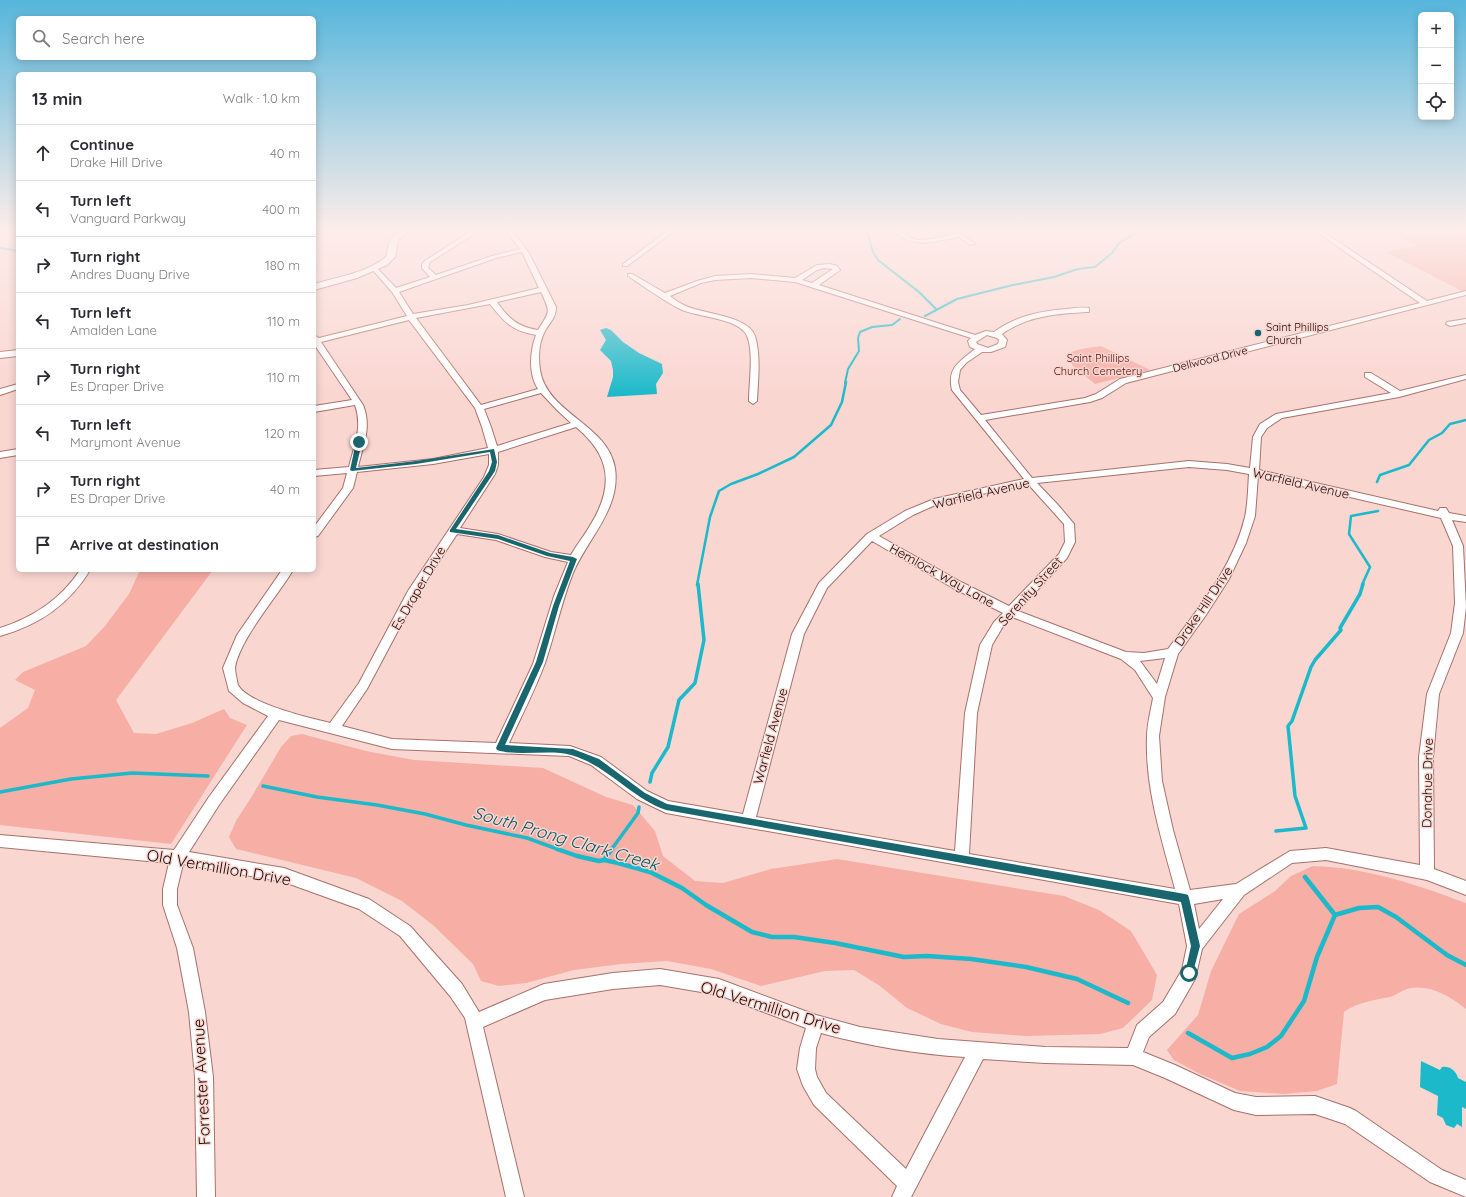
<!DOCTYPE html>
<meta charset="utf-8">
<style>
:root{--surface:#fff;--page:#f7f7f7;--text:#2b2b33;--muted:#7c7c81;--line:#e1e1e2}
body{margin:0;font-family:Quicksand,sans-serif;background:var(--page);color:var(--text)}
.controls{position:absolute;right:12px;top:12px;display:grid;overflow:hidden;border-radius:6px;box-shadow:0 2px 10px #0003}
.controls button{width:36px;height:36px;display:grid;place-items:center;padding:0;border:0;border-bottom:1px solid var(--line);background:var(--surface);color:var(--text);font:20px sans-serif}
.stop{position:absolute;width:12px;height:12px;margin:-9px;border:3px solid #19666e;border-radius:50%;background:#fff}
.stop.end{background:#19666e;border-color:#fff;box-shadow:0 1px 4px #0008}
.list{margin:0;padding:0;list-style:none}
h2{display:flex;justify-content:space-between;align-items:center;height:52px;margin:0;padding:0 16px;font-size:17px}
h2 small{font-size:13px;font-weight:400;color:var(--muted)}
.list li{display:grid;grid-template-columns:26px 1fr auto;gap:12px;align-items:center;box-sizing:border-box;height:56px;padding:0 16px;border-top:1px solid var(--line)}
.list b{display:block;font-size:15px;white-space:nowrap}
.list p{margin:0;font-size:13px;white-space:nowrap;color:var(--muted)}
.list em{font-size:13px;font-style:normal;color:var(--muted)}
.icon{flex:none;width:22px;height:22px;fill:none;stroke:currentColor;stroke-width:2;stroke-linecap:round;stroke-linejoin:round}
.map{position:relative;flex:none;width:1466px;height:1197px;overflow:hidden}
.search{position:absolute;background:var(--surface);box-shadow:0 2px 10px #0003;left:16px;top:16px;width:300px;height:44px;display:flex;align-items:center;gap:10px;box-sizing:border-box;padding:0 14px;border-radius:6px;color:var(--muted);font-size:15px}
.panel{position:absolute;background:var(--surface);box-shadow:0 2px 10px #0003;left:16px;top:72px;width:300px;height:500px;border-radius:6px}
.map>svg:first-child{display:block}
</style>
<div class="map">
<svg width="1466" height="1197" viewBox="0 0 1466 1197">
<rect width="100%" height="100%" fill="#fad6d1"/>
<path fill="#f6aea5" d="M 1382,229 L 1460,229 L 1466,231 L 1466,290 L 1462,291 L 1386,252 L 1418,246 Z
M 1101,346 L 1150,370 L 1095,384 L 1074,367 L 1066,356 C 1075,348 1089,348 1101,346 Z
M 140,570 L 213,570 L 116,700 L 134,733 L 156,734 L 192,723 L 224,709 L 230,718 L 247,725 L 171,844 L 0,825 L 0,728 L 28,708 L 35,690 L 15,680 L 23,672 L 86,646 L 105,626 L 129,594 Z
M 302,734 L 366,751 L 414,760 L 543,768 L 606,797 L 633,805 L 655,831 L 663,856 L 695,881 L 723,883 L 771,869 L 837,859 L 1064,896 L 1099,910 L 1131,931 L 1157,975 L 1152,1000 L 1123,1028 L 1100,1034 L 1025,1036 L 972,1032 L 941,1024 L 907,1008 L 880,986 L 854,970 L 825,971 L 761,986 L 711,969 L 667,961 L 621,964 L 574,970 L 526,983 L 499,986 L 481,981 L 473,964 L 434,926 L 402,901 L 356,878 L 236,849 L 229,837 L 236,821 L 252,796 L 281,747 L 291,736 Z
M 1313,866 C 1365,867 1418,885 1466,903 L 1466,1009 C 1450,996 1428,983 1407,989 C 1401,991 1396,995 1390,997 C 1374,1000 1358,1002 1344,1012 L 1337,1084 L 1317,1091 L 1284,1094 L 1240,1091 L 1200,1074 L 1174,1060 L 1167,1050 L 1198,1015 L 1211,971 L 1239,914 L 1275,891 L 1291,876 Z"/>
<path fill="#1bb9ca" d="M 606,328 L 611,330 L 623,342 L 639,353 L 662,364 L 663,373 L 656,384 L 657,394 L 607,397 L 613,377 L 613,370 L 611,361 L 600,350 L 606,340 L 600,330 Z
M 1421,1061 L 1440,1070 L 1442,1067 C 1450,1066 1456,1071 1458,1078 L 1466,1082 L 1466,1109 L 1462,1107 L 1462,1127 L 1457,1124 L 1454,1128 L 1446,1125 L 1443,1118 L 1437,1115 L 1438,1096 L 1420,1087 Z"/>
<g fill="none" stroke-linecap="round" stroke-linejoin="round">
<path stroke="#1bb9ca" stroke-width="2" d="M 867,232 L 873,252 L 878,260 L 919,292 L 936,309
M 0,248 L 18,251
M 925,316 L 957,299 L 1013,285 L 1054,277 L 1078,269 L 1095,267 L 1112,253 L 1119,243 L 1136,233 L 1139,229
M 845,383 L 848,369 L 859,351 L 858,338 L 860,332 L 872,327 L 892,325 L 900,319"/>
<path stroke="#1bb9ca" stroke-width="2.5" d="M 1377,482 L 1380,475 L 1409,465 L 1429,440 L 1442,433 L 1450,424 L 1466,420
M 697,585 L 710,517 L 719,491 L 731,484 L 758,474 L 794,457 L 831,425 L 842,402 L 846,382
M 1362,585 L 1370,567 L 1349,534 L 1351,516 L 1378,511"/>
<path stroke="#1bb9ca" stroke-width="3.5" d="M 650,782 L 652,773 L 668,747 L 679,700 L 695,683 L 704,640 L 698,584
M 263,786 L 317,797 L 377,805 L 425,814 L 466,825 L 527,838 L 560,850
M 0,792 L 71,779 L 132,773 L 208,776
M 1276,831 L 1306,828 L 1295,796 L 1288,726 L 1292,721 L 1311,667 L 1315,660 L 1341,630 L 1340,628 L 1360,594 L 1363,584
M 611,850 L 638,813 L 639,807"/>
<path stroke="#1bb9ca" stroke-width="4.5" d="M 557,849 L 577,856 L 599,861 L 604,860 L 618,863 L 650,872 L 682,888 L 706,905 L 752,932 L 772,937 L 794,937 L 835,943 L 904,957 L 927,956 L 971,959 L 1026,967 L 1077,979 L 1128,1003
M 604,860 L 612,849
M 1305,877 L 1335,915
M 1335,915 L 1359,908 L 1378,907 L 1396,917 L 1447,955 L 1466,965
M 1188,1033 L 1232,1058 L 1250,1054 L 1267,1047 L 1281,1036 L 1304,1001 L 1317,957 L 1335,915"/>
<defs>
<path id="street" d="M 480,229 L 489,229 L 474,234 L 430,262 L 428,268 L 436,275 L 492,256 L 520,249 L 505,229 L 511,229 L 529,253 L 556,307 C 556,318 550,322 545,331 C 539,342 538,357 540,370 C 547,414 608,424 615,468 C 621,509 587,539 573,573 C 561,603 555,634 545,663 C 535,690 521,717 509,743 L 570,746 L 601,757 L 647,791 L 668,801 L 743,814 L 792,634 L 819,583 L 867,534 L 905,511 L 934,499 L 1024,479 L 952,390 C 947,368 959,362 975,349 L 970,347 L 968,341 L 971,338 L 795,282 L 751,278 L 715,280 L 701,283 L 670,296 C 675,300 681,304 686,306 C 703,314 749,316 755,336 C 761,356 758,380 757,401 L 753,404 L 749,401 C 749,383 754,352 747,336 C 740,318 696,317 680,309 C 662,300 645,287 628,276 L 628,274 L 632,274 L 665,293 L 697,281 L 715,276 L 751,274 L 795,278 L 817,265 L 830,264 L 837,266 L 840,270 L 819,285 L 975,335 L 986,331 L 994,332 C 1016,316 1040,311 1067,309 C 1074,308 1082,307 1089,308 L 1089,312 L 1086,312 C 1055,314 1027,316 1002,334 L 1007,340 L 1005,347 L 991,352 L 982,352 L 966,363 L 960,370 L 958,382 L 960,390 L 981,415 L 1085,398 L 1096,394 L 1120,379 L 1420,303 L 1312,229 L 1319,229 L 1427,301 L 1466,291 L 1466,295 L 1126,383 L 1102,398 L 1090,402 L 985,420 L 1032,478 L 1189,461 L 1227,464 L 1250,468 L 1253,437 L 1260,424 L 1276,414 L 1391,393 L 1365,377 L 1365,373 L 1371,373 L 1400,391 L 1466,375 L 1466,379 L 1399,397 L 1282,418 L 1267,428 L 1261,437 L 1259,470 L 1438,511 L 1440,508 L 1446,508 L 1449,513 L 1466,516 L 1466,522 L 1452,520 L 1463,546 L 1466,607 L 1463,633 L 1439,694 L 1433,757 L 1434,869 L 1466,881 L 1466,895 L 1427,880 L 1326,860 L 1292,863 L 1244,895 L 1202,949 L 1195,979 L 1175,1014 L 1149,1037 L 1143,1052 L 1175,1065 L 1235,1093 L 1256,1097 L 1315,1096 L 1350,1108 L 1356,1111 L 1442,1170 L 1466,1180 L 1466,1197 L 1430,1182 L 1345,1124 L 1315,1114 L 1256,1115 L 1234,1110 L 1165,1078 L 1133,1065 L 1045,1063 L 983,1059 L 911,1197 L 892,1197 L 897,1186 L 814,1105 L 803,1086 L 797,1069 L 800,1048 L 806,1028 L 719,995 L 660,985 L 613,989 L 545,1000 L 483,1027 L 524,1197 L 506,1197 L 465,1018 L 450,996 L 400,936 L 359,909 L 284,882 L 183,864 L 177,889 L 177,905 L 193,948 L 205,1012 L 213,1077 L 215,1197 L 197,1197 L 195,1077 L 189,1012 L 177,948 L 163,905 L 163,889 L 169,863 L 0,847 L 0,835 L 174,850 L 209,797 L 268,716 L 243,703 L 229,691 L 223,668 L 237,635 L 282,570 L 293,570 C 277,597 241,637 235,667 C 235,671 237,681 238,685 C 248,704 310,718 330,723 L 359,683 L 408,591 L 484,477 L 489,465 L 489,454 L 433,464 L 357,472 L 353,488 L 318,536 L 314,537 L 314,527 L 343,488 L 347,473 L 314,476 L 314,470 L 349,467 C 354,446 363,427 355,405 L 314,412 L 314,406 L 352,400 L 314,344 L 314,335 L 319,338 L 407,316 L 392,292 L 372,269 L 372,267 L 376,267 L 396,288 L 430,277 L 422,268 L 422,264 L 426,260 L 470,232 ZM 522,252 L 539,288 L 468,305 L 413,314 L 399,292 L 496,258 ZM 824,268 L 833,269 L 812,283 L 802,280 L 817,270 ZM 541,292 C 551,313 550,311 538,330 C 518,327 508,318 497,302 ZM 490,304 C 504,322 512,331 536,335 C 530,351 528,373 538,389 L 481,405 L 416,318 ZM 409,320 L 475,408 L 482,427 L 488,448 L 433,459 L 358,467 C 363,445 372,427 363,405 L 321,342 ZM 987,335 L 997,338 L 999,340 L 998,344 L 988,348 L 977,344 L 976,342 ZM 541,393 L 557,410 L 571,423 L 497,446 L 491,427 L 484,409 ZM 576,427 C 611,456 614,486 591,524 C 585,535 577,544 571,555 L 551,552 L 498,534 L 460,528 L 495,474 L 498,465 L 498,452 ZM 1189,467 L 1227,470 L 1249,474 C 1248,488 1248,503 1245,517 C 1233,567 1198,609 1168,649 L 1144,653 L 1126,652 L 1018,611 L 1067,558 L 1075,542 L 1074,524 L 1058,505 L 1037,483 ZM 1258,476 L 1441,518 L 1453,546 L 1455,603 L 1451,633 L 1427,694 L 1419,757 L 1420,865 L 1326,848 L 1290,851 L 1236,884 L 1190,890 L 1173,830 L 1162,781 L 1159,736 L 1165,697 L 1178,654 L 1206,615 L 1229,579 L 1246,543 L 1255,516 ZM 1028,484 L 1064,524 L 1065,542 L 1059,554 L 1009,606 L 961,582 L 879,536 L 913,515 L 940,503 ZM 457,534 L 496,540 L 545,557 L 568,562 L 554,596 L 533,664 L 496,743 L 392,739 L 342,726 L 367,689 L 417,595 ZM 872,541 L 953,588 L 1003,613 L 994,622 L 980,645 L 965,713 L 955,851 L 756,817 L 804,634 L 827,588 ZM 1012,617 L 1121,659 L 1135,670 L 1153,698 C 1151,710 1147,724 1147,737 C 1145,789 1162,840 1175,889 L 969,854 L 977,713 L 992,645 L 1002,628 ZM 1165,658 L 1157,684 L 1140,661 ZM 279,720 L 392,749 L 569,756 L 591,765 L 637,799 L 666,813 L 1179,904 L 1187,946 L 1182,970 L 1163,1002 L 1137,1025 L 1128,1048 L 1045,1047 L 938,1039 L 860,1027 L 816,1015 L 719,979 L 660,969 L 613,973 L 544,984 L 479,1012 L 462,984 L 410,926 L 369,899 L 284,868 L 189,852 L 219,805 ZM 1223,899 L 1199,929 L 1194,904 ZM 821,1033 C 868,1046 917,1054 965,1057 L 906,1169 L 826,1093 L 817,1077 L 815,1069 L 816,1048 Z
M 670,229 L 677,229 L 627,266 L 623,266 L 623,264 Z
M 891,229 C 902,228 909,240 920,240 C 931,240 944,236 955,234 L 952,231 L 955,229 L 975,244 L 970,245 L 959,237 C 932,242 913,250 891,229 Z
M 1466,319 L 1466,323 L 1450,326 L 1446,324 L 1447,322 Z
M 18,384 L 18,389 L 0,395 L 0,389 Z
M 18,449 L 18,455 L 0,458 L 0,452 Z
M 80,570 L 90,570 C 69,605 39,625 0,636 L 0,628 C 32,618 61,599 80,570 Z"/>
<path id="secondary" d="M 402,229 L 411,229 L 398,240 L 395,257 L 387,265 L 357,278 L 314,290 L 314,284 C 338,277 366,273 386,257 C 391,242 386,239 402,229 Z
M 18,350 L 18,356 L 0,358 L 0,352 Z"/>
</defs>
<use href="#street" stroke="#a7716b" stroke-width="2"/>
<use href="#secondary" stroke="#a7716b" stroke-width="2"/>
<use href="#street" fill="#fff" fill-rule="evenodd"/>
<use href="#secondary" fill="#fff" fill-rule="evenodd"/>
</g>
<linearGradient id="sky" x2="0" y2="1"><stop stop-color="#56b6dc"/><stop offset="0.58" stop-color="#fdedea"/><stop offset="1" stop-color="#fdedea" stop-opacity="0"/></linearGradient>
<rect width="1466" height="396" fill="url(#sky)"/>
<path fill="#19666e" d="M 359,440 L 362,442 L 356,468 L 416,461 L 494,449 L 497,462 L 495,471 L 456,529 L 498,535 L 550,553 L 573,557 L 577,559 L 559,606 L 543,662 L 505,745 L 573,749 L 599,759 L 645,793 L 667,804 L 1185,894 L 1188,895 L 1189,898 L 1200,946 L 1192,976 L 1189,977 L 1186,976 L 1185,973 L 1191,946 L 1181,902 L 666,810 C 631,798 607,765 571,755 C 550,749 518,757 497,750 L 496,748 L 536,662 L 553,606 L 570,561 L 547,556 L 498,539 L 450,532 L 450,530 L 489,471 L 492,462 L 490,452 L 416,464 L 352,471 L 350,470 L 356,442 Z"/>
<circle fill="#19666e" stroke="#fad6d1" stroke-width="1.5" cx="1258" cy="333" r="4"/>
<g text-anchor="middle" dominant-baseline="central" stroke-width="3" stroke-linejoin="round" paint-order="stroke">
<g font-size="11" fill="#190705" stroke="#fad6d1" text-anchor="start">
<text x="1266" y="327">Saint Phillips<tspan x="1266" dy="13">Church</tspan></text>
</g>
<g font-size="11" fill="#55090a" stroke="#fad6d1">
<text x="1098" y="358">Saint Phillips<tspan x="1098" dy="13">Church Cemetery</tspan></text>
</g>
<g font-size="11" fill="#190705" stroke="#fad6d1">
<text transform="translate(1210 359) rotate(-14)">Dellwood Drive</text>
</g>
<g font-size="13" fill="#190705" stroke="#fad6d1">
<text transform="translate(1301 483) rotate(13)">Warfield Avenue</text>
<text transform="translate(981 493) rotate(-13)">Warfield Avenue</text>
<text transform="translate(942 575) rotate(29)">Hemlock Way Lane</text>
<text transform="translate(418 588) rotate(-60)">Es Draper Drive</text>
<text transform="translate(1030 591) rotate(-48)">Serenity Street</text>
<text transform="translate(1203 606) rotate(-56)">Drake Hill Drive</text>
<text transform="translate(770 736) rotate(-75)">Warfield Avenue</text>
<text transform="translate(1427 783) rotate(-89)">Donahue Drive</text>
</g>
<g font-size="16" fill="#190705" stroke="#fad6d1">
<text transform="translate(219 867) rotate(10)">Old Vermillion Drive</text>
<text transform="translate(771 1007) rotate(17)">Old Vermillion Drive</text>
<text transform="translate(201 1082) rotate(-93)">Forrester Avenue</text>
</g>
<g font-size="17" font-style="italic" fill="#00575f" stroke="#fad6d1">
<text transform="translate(566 838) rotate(16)">South Prong Clark Creek</text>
</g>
</g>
</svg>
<div class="controls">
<button>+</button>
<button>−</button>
<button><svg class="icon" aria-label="locate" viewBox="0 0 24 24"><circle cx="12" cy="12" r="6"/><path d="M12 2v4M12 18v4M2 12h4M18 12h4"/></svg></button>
</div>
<div class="stop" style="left:1189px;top:973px"></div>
<div class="stop end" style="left:359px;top:442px"></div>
<div class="search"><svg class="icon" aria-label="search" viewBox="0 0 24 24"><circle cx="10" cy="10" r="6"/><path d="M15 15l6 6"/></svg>Search here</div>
<section class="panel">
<h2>13 min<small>Walk · 1.0 km</small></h2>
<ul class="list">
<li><svg class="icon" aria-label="ahead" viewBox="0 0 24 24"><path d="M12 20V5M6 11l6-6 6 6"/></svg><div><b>Continue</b><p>Drake Hill Drive</p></div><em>40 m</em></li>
<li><svg class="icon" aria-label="left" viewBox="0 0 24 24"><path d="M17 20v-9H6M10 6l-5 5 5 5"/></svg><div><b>Turn left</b><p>Vanguard Parkway</p></div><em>400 m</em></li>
<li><svg class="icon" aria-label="right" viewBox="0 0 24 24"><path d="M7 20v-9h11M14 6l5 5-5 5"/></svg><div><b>Turn right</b><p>Andres Duany Drive</p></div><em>180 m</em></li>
<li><svg class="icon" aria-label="left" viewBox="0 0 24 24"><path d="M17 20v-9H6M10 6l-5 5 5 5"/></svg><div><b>Turn left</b><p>Amalden Lane</p></div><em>110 m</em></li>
<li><svg class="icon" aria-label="right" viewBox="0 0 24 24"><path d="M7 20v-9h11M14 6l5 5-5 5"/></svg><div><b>Turn right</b><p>Es Draper Drive</p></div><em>110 m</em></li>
<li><svg class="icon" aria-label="left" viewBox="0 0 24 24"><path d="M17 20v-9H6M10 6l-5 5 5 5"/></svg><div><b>Turn left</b><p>Marymont Avenue</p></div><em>120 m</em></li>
<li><svg class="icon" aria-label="right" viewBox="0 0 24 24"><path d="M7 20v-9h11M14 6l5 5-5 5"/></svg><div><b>Turn right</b><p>ES Draper Drive</p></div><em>40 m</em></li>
<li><svg class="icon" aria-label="arrive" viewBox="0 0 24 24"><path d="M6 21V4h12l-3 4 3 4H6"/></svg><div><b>Arrive at destination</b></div></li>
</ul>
</section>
</div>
